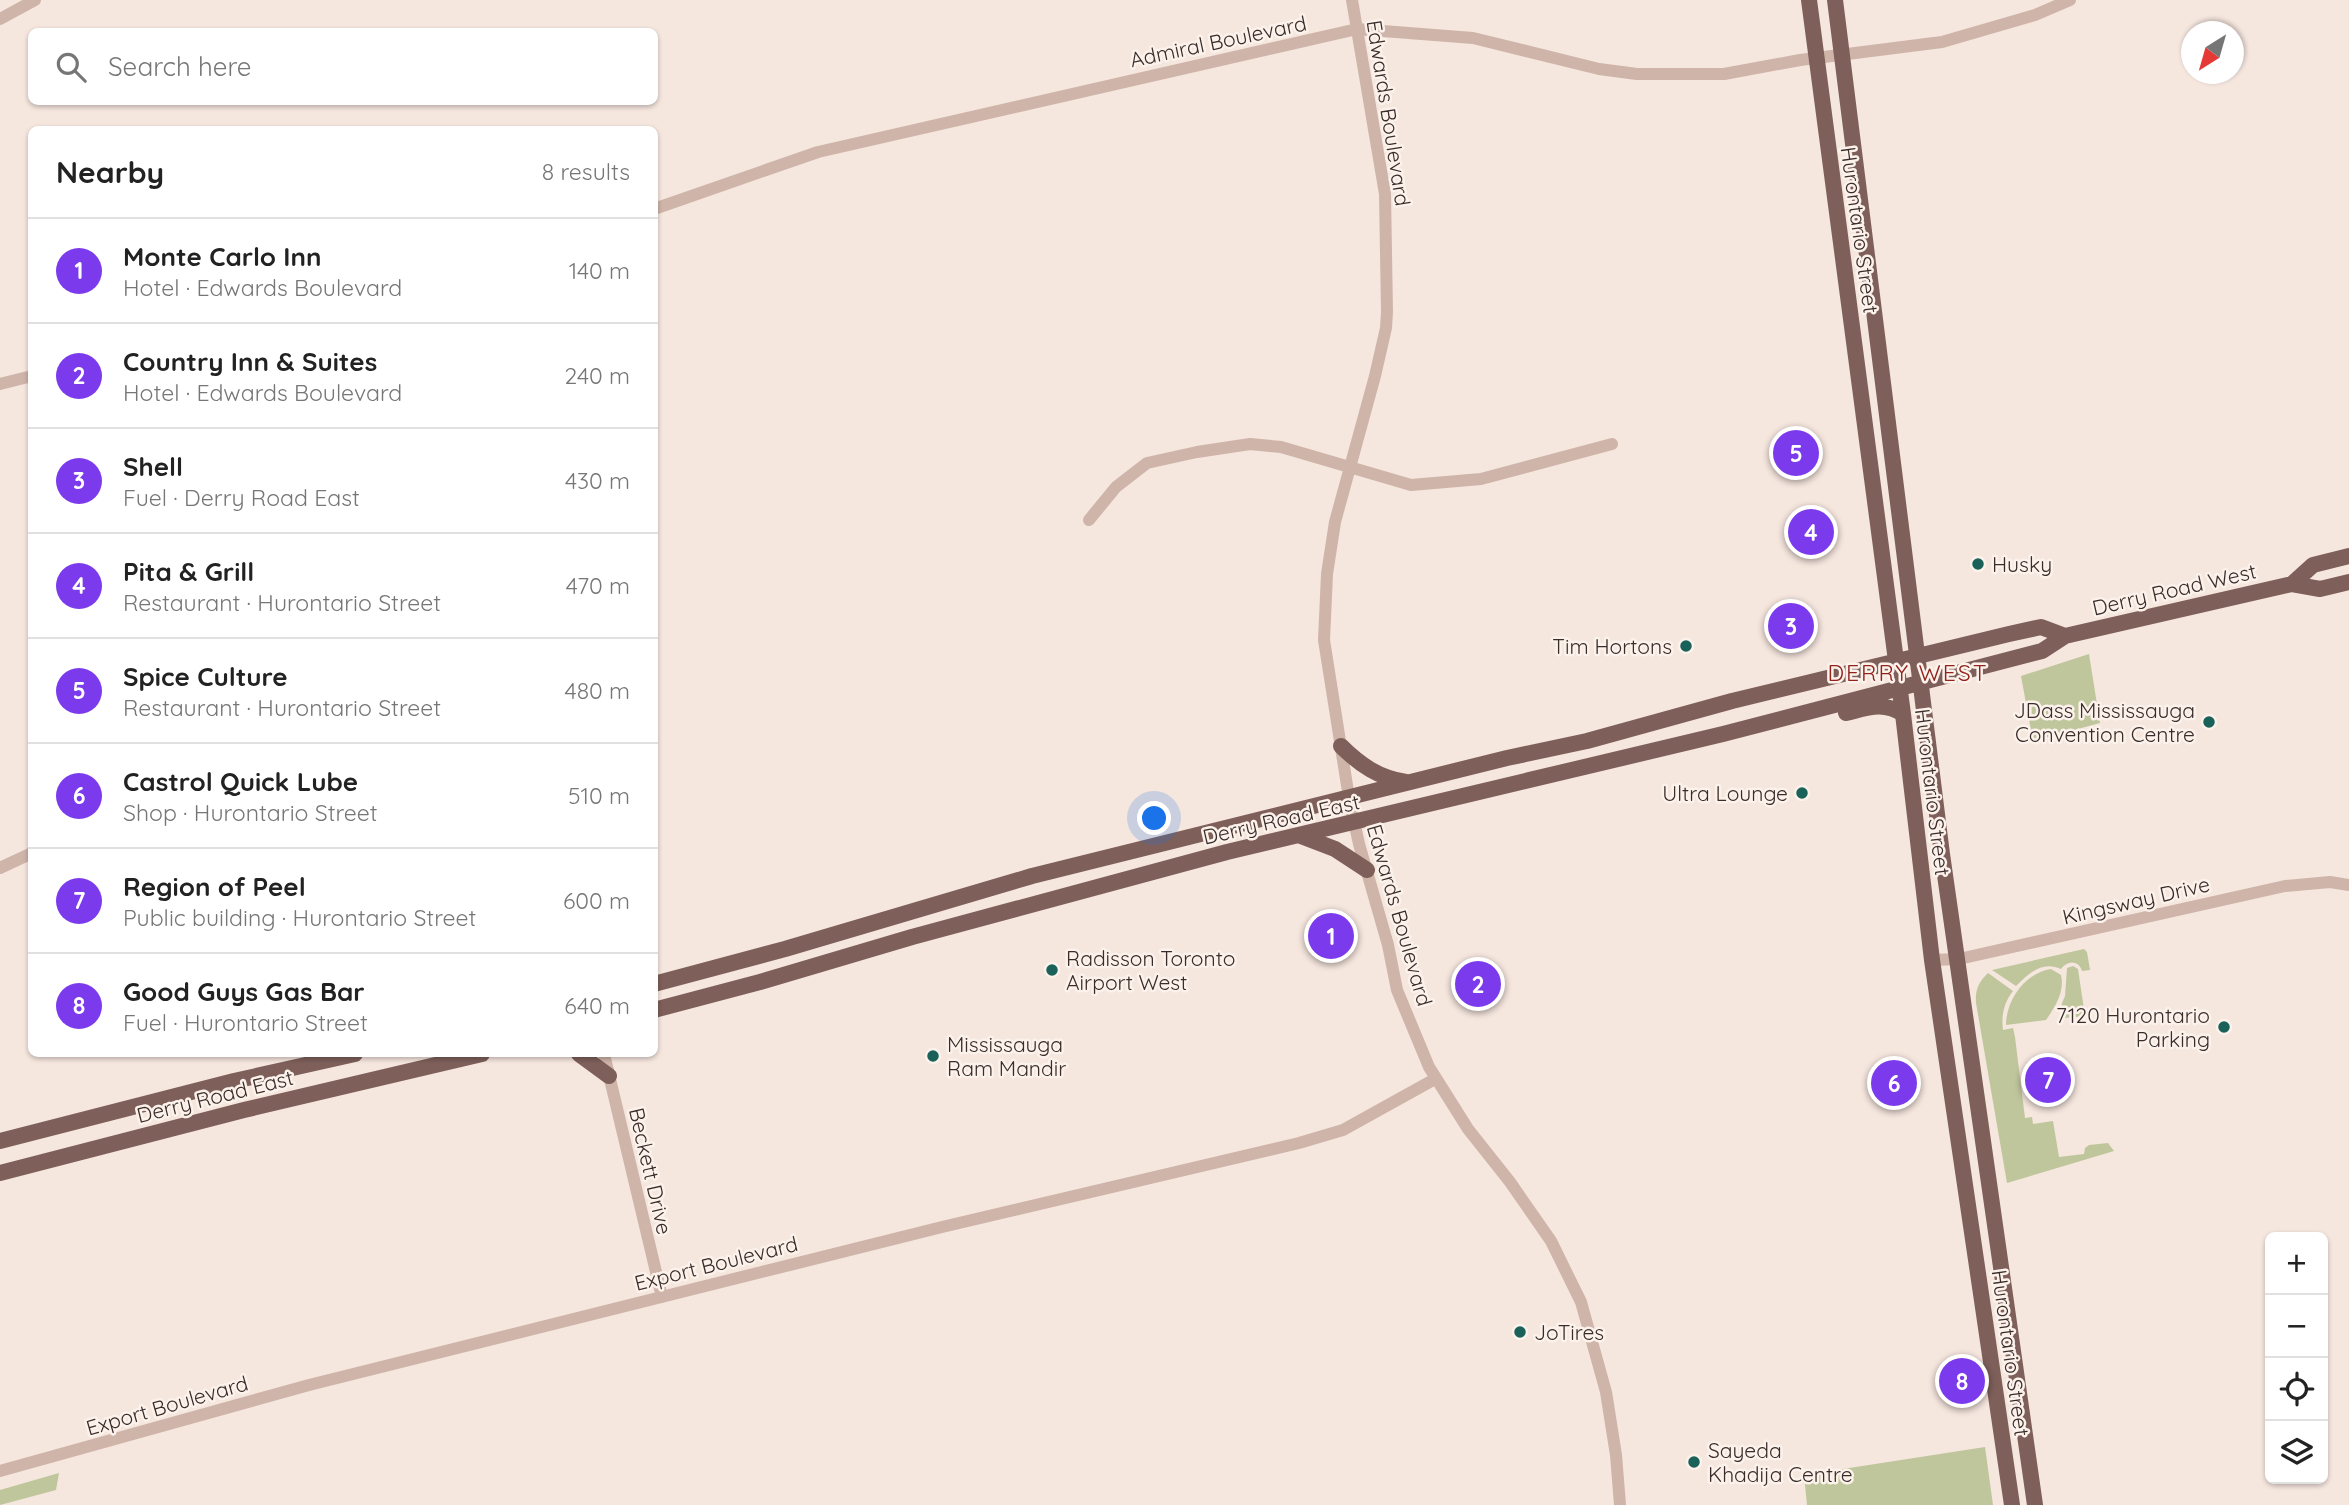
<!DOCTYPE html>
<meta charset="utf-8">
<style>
:root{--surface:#fff;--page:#f6f6f6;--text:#222;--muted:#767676;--line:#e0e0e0;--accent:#7c3aed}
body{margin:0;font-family:Quicksand,sans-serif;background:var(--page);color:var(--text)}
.controls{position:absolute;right:21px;bottom:21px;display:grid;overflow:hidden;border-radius:10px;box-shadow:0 2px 5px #0004}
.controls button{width:63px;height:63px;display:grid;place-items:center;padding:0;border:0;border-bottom:2px solid var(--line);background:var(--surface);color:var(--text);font:35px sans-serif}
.compass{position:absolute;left:2181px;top:21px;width:63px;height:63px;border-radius:50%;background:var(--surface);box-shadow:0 2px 5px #0004;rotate:217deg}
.you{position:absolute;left:1155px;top:819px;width:24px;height:24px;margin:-18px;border:5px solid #fff;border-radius:50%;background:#1a73e8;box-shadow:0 0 0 10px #1a73e833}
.badge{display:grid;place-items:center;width:46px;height:46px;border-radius:50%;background:var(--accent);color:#fff;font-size:23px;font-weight:700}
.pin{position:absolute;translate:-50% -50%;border:4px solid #fff;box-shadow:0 2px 7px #0006}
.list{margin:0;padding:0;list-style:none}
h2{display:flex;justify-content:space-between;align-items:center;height:91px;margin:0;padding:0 28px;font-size:30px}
h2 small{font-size:23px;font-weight:400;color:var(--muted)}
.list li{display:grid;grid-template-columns:46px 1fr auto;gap:21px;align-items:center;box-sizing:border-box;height:105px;padding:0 28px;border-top:2px solid var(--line)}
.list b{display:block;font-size:26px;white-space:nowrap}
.list p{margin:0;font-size:23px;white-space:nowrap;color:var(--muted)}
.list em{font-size:23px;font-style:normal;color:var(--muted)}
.icon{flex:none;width:38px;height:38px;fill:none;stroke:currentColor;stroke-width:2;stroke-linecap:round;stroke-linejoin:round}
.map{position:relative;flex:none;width:2349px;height:1505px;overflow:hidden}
.search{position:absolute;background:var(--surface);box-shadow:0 2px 5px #0004;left:28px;top:28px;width:630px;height:77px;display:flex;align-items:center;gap:18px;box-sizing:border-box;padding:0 24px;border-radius:10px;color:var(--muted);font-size:26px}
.panel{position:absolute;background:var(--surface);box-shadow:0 2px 5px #0004;left:28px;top:126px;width:630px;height:931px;border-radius:10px}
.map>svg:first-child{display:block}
</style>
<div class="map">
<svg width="2349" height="1505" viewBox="0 0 2349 1505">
<rect width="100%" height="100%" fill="#f5e6de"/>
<path fill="#bfc69c" d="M 2089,654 L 2100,723 L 2033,741 L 2021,676 Z
M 2084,949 L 2087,952 L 2090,970 L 2082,971 C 2079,960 2067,960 2061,969 C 2042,960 2028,974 2016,986 L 1992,970 Z
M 2073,966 L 2078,969 L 2085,1016 L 2065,1018 C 2058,1008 2062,1004 2065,996 L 2067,968 Z
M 2051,969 L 2061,975 C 2065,992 2055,1007 2046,1020 L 2006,1025 C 2006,1000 2025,973 2051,969 Z
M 1988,973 L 2013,991 C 2004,1002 2001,1016 2003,1030 L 2013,1028 L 2015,1037 L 2025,1118 L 2032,1117 L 2033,1124 L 2053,1121 L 2059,1157 L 2084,1154 L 2085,1148 L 2089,1145 L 2108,1143 L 2114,1151 L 2007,1183 L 1976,1003 C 1975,989 1979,982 1988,973 Z
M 1985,1447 L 1993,1505 L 1807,1505 L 1804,1475 Z
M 59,1473 L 56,1490 L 0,1505 L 0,1490 Z"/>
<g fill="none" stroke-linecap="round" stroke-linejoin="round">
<path stroke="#cfb4a9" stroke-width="12" d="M 1352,0 L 1385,194 L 1387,312 L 1386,328 L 1375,376 L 1335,522 L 1327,574 L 1324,640 L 1349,798 L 1359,844 L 1388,945 L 1397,990 L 1429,1067 L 1468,1129 L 1510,1182 L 1551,1241 L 1581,1302 L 1606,1392 L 1616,1455 L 1620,1505
M 0,19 L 35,0
M 654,209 L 818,152 L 1357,29 L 1473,38 L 1599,69 L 1637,74 L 1724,74 L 1800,60 L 1942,42 L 2035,15 L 2070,0
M 0,384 L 32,376
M 1089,520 L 1116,487 L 1147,463 L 1197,452 L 1250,444 L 1281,447 L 1411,485 L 1481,479 L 1612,444
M 0,868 L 32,853
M 1932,960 L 1959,959 L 2285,886 L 2330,882 L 2349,885
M 604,1054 L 662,1297
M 0,1471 L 309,1385 L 942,1227 L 1299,1143 L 1343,1130 L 1435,1079"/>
<path stroke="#7e5f59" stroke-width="16" d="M 1809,0 L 1903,714 L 1932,960 L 2012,1505
M 1835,0 L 1942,854 L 2035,1505
M 2292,584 L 2313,565 L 2349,556
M 1846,713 C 1867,708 1883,701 1903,714
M 1341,746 C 1360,765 1379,778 1406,782
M 1301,836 L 1335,849 L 1367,870
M 654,984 L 785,949 L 1032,876 L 1507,758 L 1587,741 L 1732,701 L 2009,634 L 2041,627 L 2065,636
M 654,1010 L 760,982 L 912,937 L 1227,852 L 1723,734 L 2042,651 L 2065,636 L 2292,584 L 2320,589 L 2349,582
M 579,1054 L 609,1076
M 0,1141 L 234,1081 L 355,1054
M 0,1173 L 244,1110 L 482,1054"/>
</g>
<g fill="#1a615a" stroke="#fcf2ec" stroke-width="2.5">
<circle cx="1978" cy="564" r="7"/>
<circle cx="1686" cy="646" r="7"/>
<circle cx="2209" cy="722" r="7"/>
<circle cx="1802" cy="793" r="7"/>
<circle cx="1052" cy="970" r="7"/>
<circle cx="2224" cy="1027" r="7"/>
<circle cx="933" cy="1056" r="7"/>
<circle cx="1520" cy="1332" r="7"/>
<circle cx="1694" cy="1462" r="7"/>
</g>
<g text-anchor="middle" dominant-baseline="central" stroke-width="5" stroke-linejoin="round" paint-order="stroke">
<g font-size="21" fill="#3b2c29" stroke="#fcf2ec">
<text transform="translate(1218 41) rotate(-12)">Admiral Boulevard</text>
<text transform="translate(1389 113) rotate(81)">Edwards Boulevard</text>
<text transform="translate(1860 230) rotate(82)">Hurontario Street</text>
<text transform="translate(2174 589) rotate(-13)">Derry Road West</text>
<text transform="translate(1933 792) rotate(83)">Hurontario Street</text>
<text transform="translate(1281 819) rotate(-13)">Derry Road East</text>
<text transform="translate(2136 900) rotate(-13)">Kingsway Drive</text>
<text transform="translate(1400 915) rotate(74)">Edwards Boulevard</text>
<text transform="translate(215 1096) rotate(-14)">Derry Road East</text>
<text transform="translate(651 1171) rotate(77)">Beckett Drive</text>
<text transform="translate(716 1263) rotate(-14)">Export Boulevard</text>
<text transform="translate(2011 1353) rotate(82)">Hurontario Street</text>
<text transform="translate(167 1405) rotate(-16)">Export Boulevard</text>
</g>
<g font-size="21" fill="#3b2c29" stroke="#fcf2ec" text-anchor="start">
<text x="1992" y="564">Husky</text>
<text x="1672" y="646" text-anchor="end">Tim Hortons</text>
<text x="2195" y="710" text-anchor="end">JDass Mississauga<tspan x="2195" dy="24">Convention Centre</tspan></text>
<text x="1788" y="793" text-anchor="end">Ultra Lounge</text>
<text x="1066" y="958">Radisson Toronto<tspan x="1066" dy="24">Airport West</tspan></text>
<text x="2210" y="1015" text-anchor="end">7120 Hurontario<tspan x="2210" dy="24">Parking</tspan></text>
<text x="947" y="1044">Mississauga<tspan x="947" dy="24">Ram Mandir</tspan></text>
<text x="1534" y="1332">JoTires</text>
<text x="1708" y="1450">Sayeda<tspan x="1708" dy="24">Khadija Centre</tspan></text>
</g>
<g font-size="23" letter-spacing="2" fill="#92231b" stroke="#fcf2ec">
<text x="1908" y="672">DERRY WEST</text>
</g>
</g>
</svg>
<div class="controls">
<button>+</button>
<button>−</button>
<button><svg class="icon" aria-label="locate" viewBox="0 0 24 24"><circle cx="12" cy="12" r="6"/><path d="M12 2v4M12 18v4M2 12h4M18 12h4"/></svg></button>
<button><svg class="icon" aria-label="layers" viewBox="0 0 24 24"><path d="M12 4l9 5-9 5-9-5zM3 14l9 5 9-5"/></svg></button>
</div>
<svg class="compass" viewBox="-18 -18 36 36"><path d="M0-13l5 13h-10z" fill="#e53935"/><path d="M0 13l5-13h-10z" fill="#767676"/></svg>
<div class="you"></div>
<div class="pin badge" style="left:1331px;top:936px">1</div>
<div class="pin badge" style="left:1478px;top:984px">2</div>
<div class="pin badge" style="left:1791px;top:626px">3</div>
<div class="pin badge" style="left:1811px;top:532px">4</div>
<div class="pin badge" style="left:1796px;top:453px">5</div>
<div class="pin badge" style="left:1894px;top:1083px">6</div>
<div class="pin badge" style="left:2048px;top:1080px">7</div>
<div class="pin badge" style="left:1962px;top:1381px">8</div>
<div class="search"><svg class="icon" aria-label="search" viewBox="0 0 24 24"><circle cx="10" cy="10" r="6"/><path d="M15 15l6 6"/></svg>Search here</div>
<section class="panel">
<h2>Nearby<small>8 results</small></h2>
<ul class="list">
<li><span class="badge">1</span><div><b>Monte Carlo Inn</b><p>Hotel · Edwards Boulevard</p></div><em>140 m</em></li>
<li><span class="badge">2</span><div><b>Country Inn &amp; Suites</b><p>Hotel · Edwards Boulevard</p></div><em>240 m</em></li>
<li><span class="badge">3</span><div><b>Shell</b><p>Fuel · Derry Road East</p></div><em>430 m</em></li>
<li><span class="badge">4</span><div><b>Pita &amp; Grill</b><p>Restaurant · Hurontario Street</p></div><em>470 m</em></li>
<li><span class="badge">5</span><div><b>Spice Culture</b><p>Restaurant · Hurontario Street</p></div><em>480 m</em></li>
<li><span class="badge">6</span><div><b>Castrol Quick Lube</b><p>Shop · Hurontario Street</p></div><em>510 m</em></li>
<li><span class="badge">7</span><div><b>Region of Peel</b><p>Public building · Hurontario Street</p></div><em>600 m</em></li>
<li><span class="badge">8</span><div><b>Good Guys Gas Bar</b><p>Fuel · Hurontario Street</p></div><em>640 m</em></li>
</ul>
</section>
</div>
